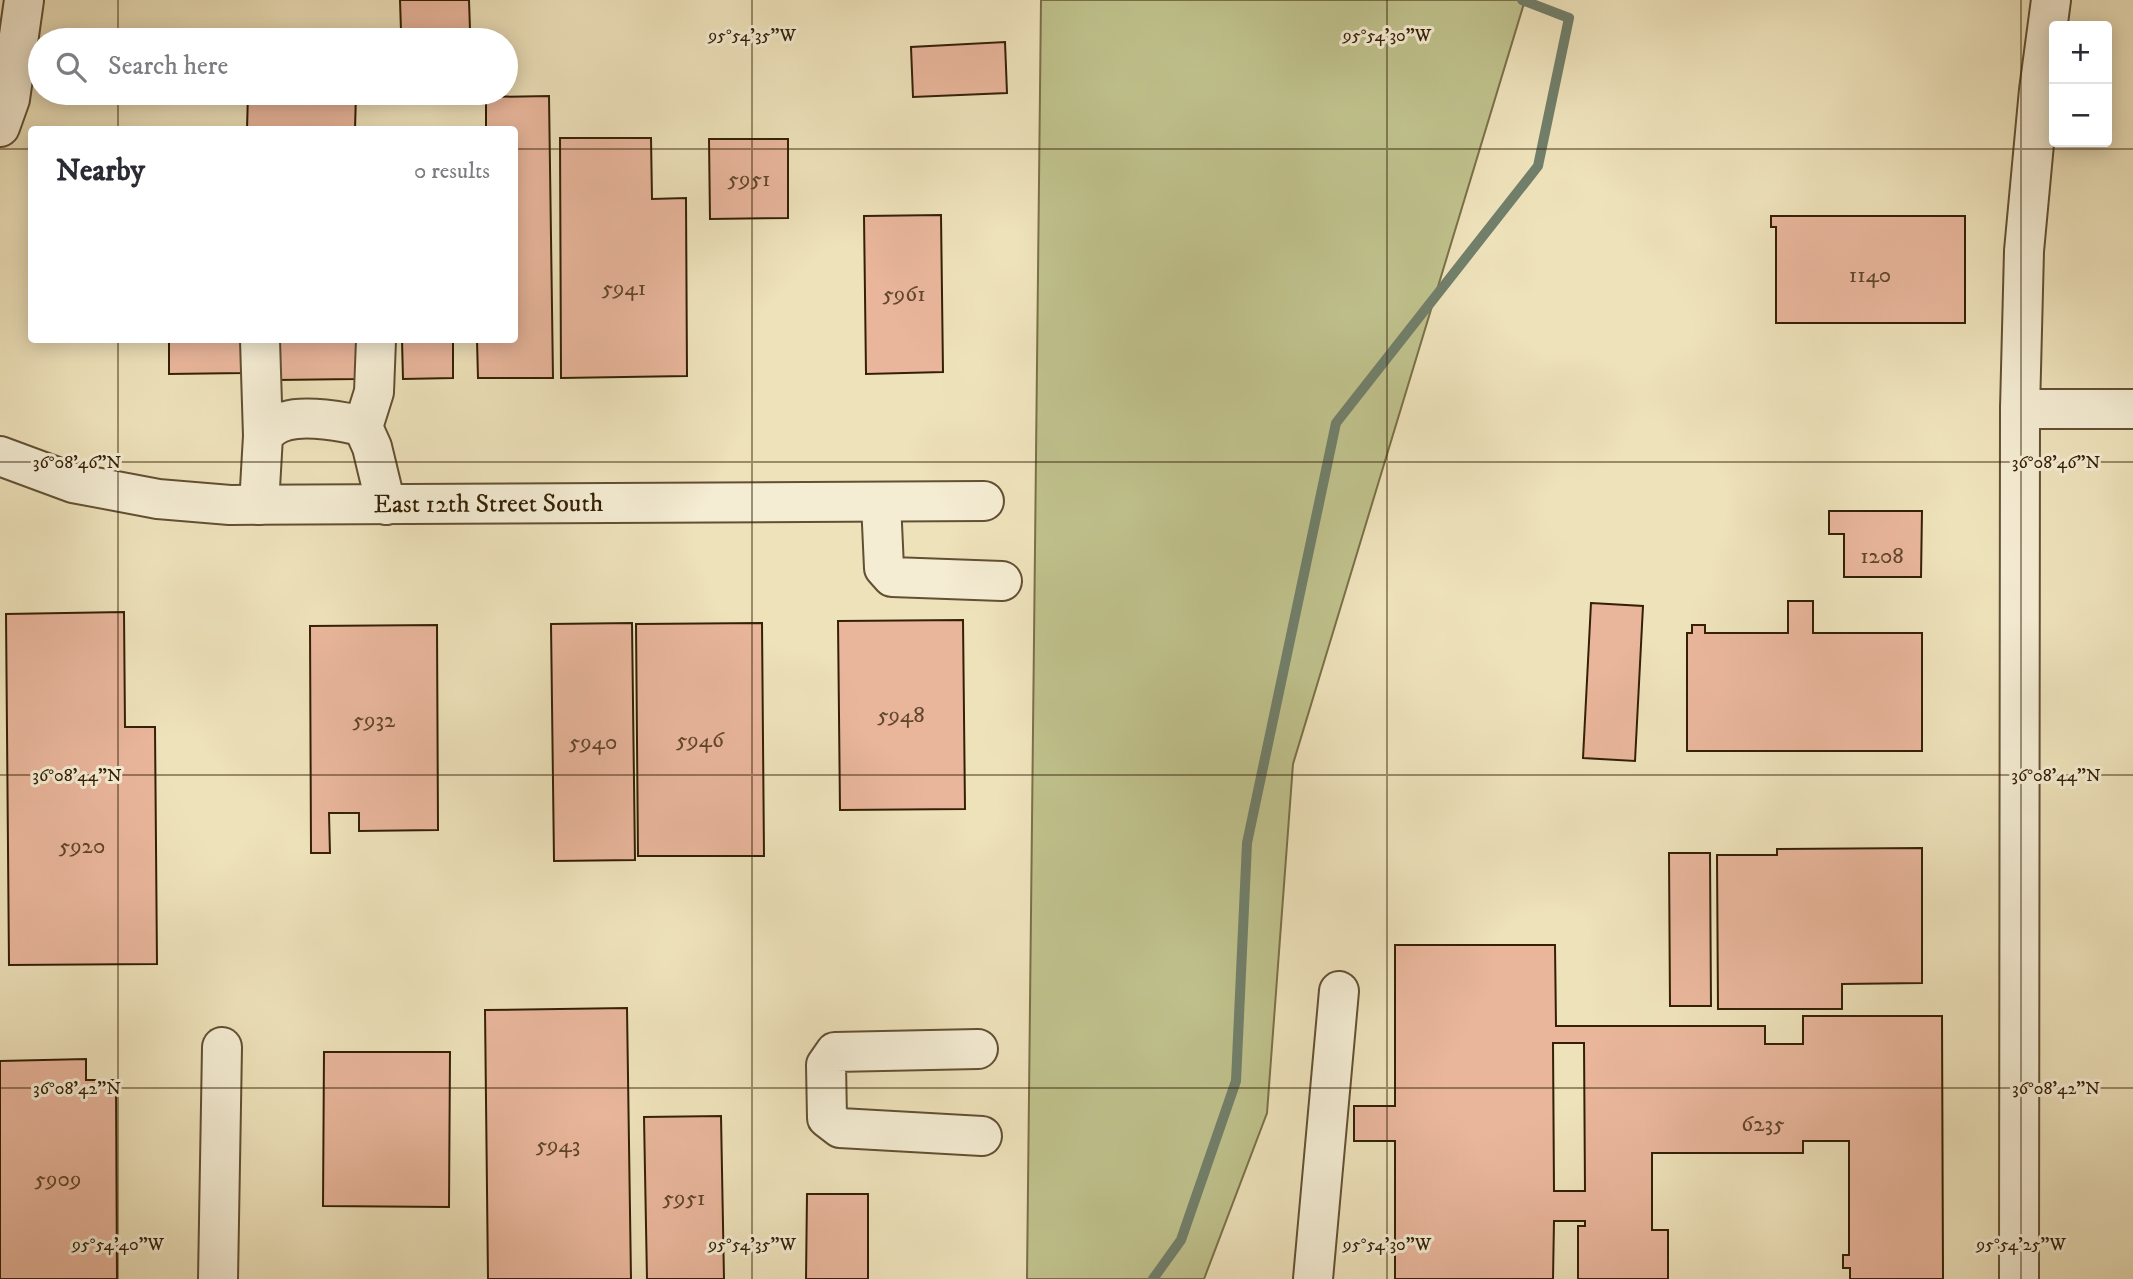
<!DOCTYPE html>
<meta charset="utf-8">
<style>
:root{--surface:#fff;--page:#f2f2f3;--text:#2b2b33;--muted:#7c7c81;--line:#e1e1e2}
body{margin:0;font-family:"IM FELL DW Pica",serif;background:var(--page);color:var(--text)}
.controls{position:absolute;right:21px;top:21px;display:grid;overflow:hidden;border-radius:7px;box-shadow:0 4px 18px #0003}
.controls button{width:63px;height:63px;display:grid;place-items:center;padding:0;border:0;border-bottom:2px solid var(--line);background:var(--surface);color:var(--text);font:35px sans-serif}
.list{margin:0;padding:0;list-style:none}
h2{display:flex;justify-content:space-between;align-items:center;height:91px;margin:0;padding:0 28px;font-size:30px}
h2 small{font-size:23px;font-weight:400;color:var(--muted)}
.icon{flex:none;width:38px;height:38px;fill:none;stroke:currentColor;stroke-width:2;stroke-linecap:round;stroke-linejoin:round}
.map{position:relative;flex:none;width:2133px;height:1279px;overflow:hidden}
.search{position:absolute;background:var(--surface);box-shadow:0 4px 18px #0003;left:28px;top:28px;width:490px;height:77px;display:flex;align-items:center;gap:18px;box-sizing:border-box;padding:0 24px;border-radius:38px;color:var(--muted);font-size:26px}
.panel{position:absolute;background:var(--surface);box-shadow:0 4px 18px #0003;left:28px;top:126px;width:490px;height:217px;border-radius:7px}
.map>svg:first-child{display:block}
</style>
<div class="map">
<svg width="2133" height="1279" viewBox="0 0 2133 1279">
<rect width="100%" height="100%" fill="#eee2bb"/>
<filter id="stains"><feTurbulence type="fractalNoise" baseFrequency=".00286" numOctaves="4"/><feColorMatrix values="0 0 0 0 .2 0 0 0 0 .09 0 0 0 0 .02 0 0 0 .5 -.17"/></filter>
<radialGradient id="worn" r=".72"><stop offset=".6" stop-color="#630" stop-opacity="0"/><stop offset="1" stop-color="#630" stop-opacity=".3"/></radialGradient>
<path fill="#bfc18c" stroke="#7a7048" stroke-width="2" d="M 1041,0 L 1525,0 L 1293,764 L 1267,1113 L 1204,1279 L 1027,1279 Z"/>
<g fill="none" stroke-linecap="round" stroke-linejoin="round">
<path stroke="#717f6a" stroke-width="10" d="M 1153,1279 L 1181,1240 L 1236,1081 L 1247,843 L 1336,423 L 1538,166 L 1569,18 L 1522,0"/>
</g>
<path fill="#e9b69c" stroke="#342005" stroke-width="2" fill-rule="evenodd" d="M 400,0 L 469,0 L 470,30 L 401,31 Z
M 1005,42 L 1007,93 L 913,97 L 911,47 Z
M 248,93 L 356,93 L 355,130 L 247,130 Z
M 549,96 L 553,378 L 478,378 L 477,340 L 514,340 L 514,130 L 486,130 L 486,97 Z
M 560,138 L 651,138 L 652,199 L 686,198 L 687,376 L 561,378 Z
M 709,139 L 788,139 L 788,218 L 710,219 Z
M 941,215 L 943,372 L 866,374 L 864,216 Z
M 1771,216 L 1965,216 L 1965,323 L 1776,323 L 1776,227 L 1771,227 Z
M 169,340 L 244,340 L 244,373 L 169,374 Z
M 277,340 L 356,340 L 356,379 L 277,380 Z
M 402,340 L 453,340 L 453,378 L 403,379 Z
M 1829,511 L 1922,511 L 1921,577 L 1844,577 L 1844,534 L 1829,534 Z
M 1788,601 L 1813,601 L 1813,633 L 1922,633 L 1922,751 L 1687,751 L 1687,633 L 1692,633 L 1692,625 L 1705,625 L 1705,633 L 1788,633 Z
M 1591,603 L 1643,606 L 1635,761 L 1583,758 Z
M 124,612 L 125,727 L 155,727 L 157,964 L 9,965 L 6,614 Z
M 963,620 L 965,809 L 840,810 L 838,621 Z
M 632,623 L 635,860 L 554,861 L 551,624 Z
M 762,623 L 764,856 L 638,856 L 636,624 Z
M 437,625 L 438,830 L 359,831 L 359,813 L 329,813 L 330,853 L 311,853 L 310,626 Z
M 1922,848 L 1922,983 L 1842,984 L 1842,1009 L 1718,1009 L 1717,855 L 1777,855 L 1777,849 Z
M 1669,853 L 1710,853 L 1711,1006 L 1670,1006 Z
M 1395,945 L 1555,945 L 1556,1026 L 1765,1026 L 1765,1044 L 1803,1044 L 1803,1016 L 1942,1016 L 1943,1279 L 1850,1279 L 1850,1268 L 1843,1268 L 1843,1255 L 1849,1255 L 1849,1141 L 1803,1141 L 1803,1153 L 1652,1153 L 1652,1230 L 1668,1230 L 1668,1279 L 1578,1279 L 1578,1226 L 1585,1226 L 1585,1221 L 1554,1221 L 1553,1279 L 1395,1279 L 1395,1141 L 1354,1141 L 1354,1106 L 1395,1106 ZM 1553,1043 L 1584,1043 L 1585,1191 L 1554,1191 Z
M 627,1008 L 631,1279 L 488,1279 L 485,1010 Z
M 324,1052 L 450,1052 L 449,1207 L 323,1206 Z
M 86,1059 L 86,1080 L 116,1080 L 117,1279 L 0,1279 L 0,1061 Z
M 721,1116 L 724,1279 L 647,1279 L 644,1117 Z
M 807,1194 L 868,1194 L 868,1279 L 806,1279 Z"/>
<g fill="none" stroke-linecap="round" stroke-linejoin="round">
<defs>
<g id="minor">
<path d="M 0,127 L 10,99 L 24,0"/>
<path d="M 260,340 L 263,436"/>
<path d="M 2020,409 L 2133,409"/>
<path d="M 363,427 L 374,392 L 376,340"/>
<path id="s1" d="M 0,456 L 73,483 L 158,499 L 230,505 L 984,501"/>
<path d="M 881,502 L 884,568 L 892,577 L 1002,581"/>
<path d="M 259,505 L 263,436 C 269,429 276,423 286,421 C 305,415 345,421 363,427 L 372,447 L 386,505"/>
<path d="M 978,1049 L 835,1052 L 826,1065 L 827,1118 L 840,1128 L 982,1136"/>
<path d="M 218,1279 L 222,1047"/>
<path d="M 1313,1279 L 1339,991"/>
<path d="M 2019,1279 L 2020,409 L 2024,251 L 2039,90 L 2051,0"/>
</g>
</defs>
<use href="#minor" stroke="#625032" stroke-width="42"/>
<use href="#minor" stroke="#f4ecd3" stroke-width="38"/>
</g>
<path fill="none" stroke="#342005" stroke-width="2" stroke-opacity="0.45" d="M 118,0 L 118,40M 752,0 L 752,1279M 1387,0 L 1387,1279M 2021,0 L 2021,1279M 118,93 L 118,130M 0,149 L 32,149M 514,149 L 2133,149M 118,340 L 118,1279M 0,462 L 2133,462M 0,775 L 2133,775M 0,1088 L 2133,1088"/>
<g text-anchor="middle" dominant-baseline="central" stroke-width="6" stroke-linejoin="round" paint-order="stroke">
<g font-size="23" fill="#61462b">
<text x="749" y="179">5951</text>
<text x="1870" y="275">1140</text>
<text x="624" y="288">5941</text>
<text x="904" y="294">5961</text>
<text x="1882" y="556">1208</text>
<text x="901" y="715">5948</text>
<text x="374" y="720">5932</text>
<text x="700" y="740">5946</text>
<text x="593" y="742">5940</text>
<text x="82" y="846">5920</text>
<text x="1763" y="1124">6235</text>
<text x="558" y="1145">5943</text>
<text x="58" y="1179">5909</text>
<text x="684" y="1198">5951</text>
</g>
<g font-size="26" fill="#342005" stroke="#f4ecd3">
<text stroke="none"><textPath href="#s1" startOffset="495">East 12th Street South</textPath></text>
</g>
</g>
<g font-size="18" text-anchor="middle" fill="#342005" stroke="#f4ecd3" stroke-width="6" stroke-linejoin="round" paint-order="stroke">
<text x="752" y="41">95°54'35"W</text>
<text x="1387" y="41">95°54'30"W</text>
<text x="77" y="468">36°08'46"N</text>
<text x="2056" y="468">36°08'46"N</text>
<text x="77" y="781">36°08'44"N</text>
<text x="2056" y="781">36°08'44"N</text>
<text x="77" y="1094">36°08'42"N</text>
<text x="2056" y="1094">36°08'42"N</text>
<text x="118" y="1250">95°54'40"W</text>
<text x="752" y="1250">95°54'35"W</text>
<text x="1387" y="1250">95°54'30"W</text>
<text x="2021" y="1250">95°54'25"W</text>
</g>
<rect width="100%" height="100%" filter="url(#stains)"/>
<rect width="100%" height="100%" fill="url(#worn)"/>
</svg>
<div class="controls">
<button>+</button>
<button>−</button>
</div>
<div class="search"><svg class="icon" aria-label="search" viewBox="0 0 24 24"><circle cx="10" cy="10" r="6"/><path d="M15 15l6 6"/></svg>Search here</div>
<section class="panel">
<h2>Nearby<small>0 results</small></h2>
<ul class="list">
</ul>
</section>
</div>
